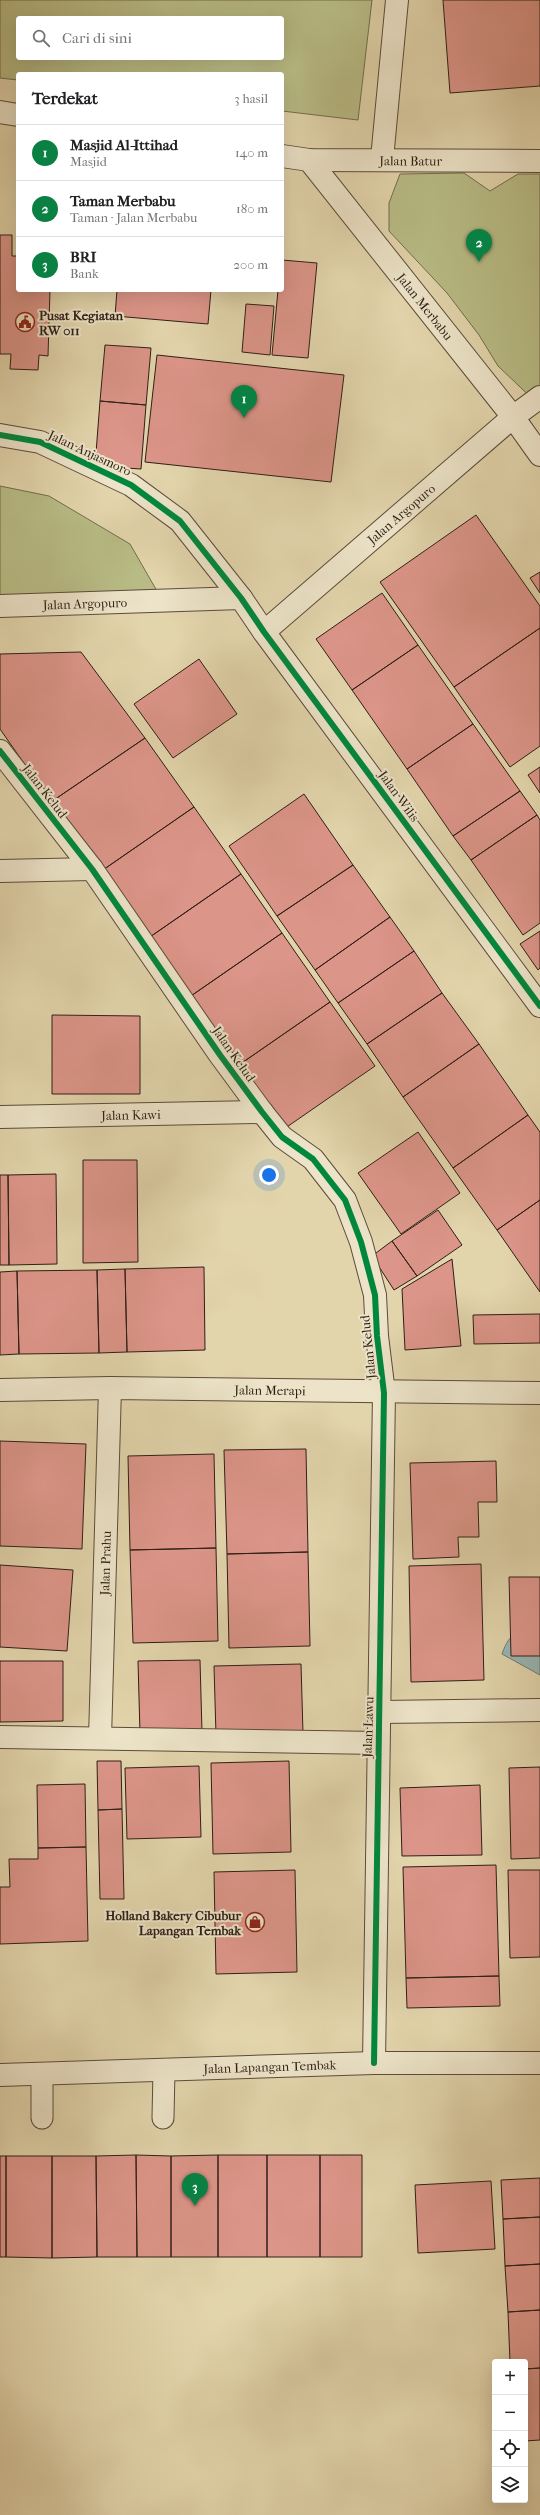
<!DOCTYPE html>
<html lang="id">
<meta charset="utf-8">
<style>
:root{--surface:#fff;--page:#f6f6f6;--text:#202124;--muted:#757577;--line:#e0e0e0;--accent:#0b8043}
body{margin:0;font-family:"IM FELL French Canon",serif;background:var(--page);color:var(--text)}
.controls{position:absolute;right:12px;bottom:12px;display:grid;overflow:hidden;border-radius:4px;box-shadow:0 4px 16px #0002}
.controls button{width:36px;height:36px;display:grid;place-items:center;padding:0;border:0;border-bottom:1px solid var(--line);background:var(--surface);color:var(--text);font:20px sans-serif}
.you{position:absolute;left:269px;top:1175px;width:14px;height:14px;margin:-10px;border:3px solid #fff;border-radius:50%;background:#1a73e8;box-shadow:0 0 0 6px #1a73e833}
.badge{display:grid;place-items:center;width:26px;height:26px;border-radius:50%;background:var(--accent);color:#fff;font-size:13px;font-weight:700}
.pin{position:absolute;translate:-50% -33px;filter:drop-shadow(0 1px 2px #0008)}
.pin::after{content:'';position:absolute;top:21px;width:14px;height:12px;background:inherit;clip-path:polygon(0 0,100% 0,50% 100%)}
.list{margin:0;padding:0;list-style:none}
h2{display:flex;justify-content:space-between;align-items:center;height:52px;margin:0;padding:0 16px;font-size:17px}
h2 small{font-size:13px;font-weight:400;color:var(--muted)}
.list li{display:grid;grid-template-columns:26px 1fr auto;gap:12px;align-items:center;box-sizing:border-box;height:56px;padding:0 16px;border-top:1px solid var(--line)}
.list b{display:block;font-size:15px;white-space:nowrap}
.list p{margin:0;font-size:13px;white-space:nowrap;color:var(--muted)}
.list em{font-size:13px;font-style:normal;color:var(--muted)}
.icon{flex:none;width:22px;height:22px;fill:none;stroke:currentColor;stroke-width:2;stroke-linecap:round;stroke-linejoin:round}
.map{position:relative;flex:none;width:540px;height:2515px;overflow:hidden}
.search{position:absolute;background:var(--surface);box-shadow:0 4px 16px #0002;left:16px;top:16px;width:268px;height:44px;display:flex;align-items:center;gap:10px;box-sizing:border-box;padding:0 14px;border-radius:4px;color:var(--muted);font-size:15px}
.panel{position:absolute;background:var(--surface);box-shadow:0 4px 16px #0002;left:16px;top:72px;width:268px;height:220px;border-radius:4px}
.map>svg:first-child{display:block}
</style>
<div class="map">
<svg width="540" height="2515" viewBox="0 0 540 2515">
<rect width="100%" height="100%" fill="#e2d4ab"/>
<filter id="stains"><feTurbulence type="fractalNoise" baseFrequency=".005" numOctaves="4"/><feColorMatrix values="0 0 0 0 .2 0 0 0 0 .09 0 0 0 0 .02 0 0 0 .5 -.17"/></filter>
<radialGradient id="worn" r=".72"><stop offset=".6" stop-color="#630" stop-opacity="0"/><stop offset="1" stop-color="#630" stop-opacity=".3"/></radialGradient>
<path fill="#b8bb85" stroke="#736d4e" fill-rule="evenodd" d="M 0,0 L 372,0 L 358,120 L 282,111 L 282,74 L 18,74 L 18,80 L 0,78 ZM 18,18 L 282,18 L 282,58 L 18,58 Z
M 464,173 L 490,191 L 518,174 L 540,174 L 540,406 L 498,366 L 479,335 L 447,293 L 389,231 L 389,203 L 400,174 Z
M 0,486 L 49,496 L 130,544 L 165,605 L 0,607 Z"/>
<path fill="#98b6b3" stroke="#6e7a74" d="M 540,1626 L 540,1675 L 502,1654 C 510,1631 518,1631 540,1626 Z"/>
<path fill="#dc9589" stroke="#2e1f16" d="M 443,0 L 540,0 L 540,86 L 450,93 Z
M 0,235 L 12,235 L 12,256 L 18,256 L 18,290 L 50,290 L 48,356 L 39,355 L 38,370 L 10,369 L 11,354 L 0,354 Z
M 282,260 L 317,263 L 308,358 L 272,355 L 278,290 L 282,290 Z
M 117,290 L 211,290 L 208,324 L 115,316 Z
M 246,304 L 274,306 L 270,355 L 242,352 Z
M 105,345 L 151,348 L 146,405 L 100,401 Z
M 157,355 L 344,375 L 331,482 L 145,462 Z
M 100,401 L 146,405 L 141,469 L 95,466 Z
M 476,515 L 540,606 L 540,628 L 454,687 L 380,582 Z
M 540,572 L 540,593 L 530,578 Z
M 382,593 L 418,645 L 352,690 L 316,639 Z
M 540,628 L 540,746 L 510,767 L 454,687 Z
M 418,645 L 473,724 L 407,769 L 352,690 Z
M 81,652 L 145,738 L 51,802 L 0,729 L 0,654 Z
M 199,659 L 237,714 L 173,758 L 134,704 Z
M 473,724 L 520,791 L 453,836 L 407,769 Z
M 145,738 L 194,807 L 100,872 L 51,802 Z
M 540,767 L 540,793 L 528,775 Z
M 520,791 L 537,815 L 471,860 L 453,836 Z
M 304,794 L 353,865 L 277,916 L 229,846 Z
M 194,807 L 241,874 L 147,939 L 100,872 Z
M 537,815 L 540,820 L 540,923 L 523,935 L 471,860 Z
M 353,865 L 390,917 L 315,970 L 277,916 Z
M 241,874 L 282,933 L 188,998 L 147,939 Z
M 390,917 L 414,951 L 338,1003 L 315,970 Z
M 540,931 L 540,968 L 538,970 L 520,944 Z
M 282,933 L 330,1002 L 236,1067 L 188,998 Z
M 414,951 L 442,993 L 367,1044 L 338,1003 Z
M 442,993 L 479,1044 L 403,1097 L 367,1044 Z
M 330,1002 L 375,1066 L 281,1131 L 236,1067 Z
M 52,1015 L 140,1016 L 140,1094 L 52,1094 Z
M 479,1044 L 528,1115 L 453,1168 L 403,1097 Z
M 528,1115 L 540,1132 L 540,1200 L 497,1230 L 453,1168 Z
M 418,1132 L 460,1193 L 401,1234 L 358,1173 Z
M 83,1160 L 137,1160 L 138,1262 L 83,1263 Z
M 56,1174 L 57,1264 L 9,1265 L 8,1175 Z
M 0,1175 L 8,1175 L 9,1265 L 0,1265 Z
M 540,1200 L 540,1292 L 497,1230 Z
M 438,1210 L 462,1245 L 417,1276 L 392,1241 Z
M 392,1241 L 417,1276 L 394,1290 L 372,1256 Z
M 452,1259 L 461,1346 L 405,1350 L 402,1289 Z
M 204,1267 L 205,1350 L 127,1352 L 125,1269 Z
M 125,1269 L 127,1352 L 99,1353 L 97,1270 Z
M 97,1270 L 99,1353 L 19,1354 L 17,1271 Z
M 17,1271 L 19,1354 L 0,1355 L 0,1272 Z
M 540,1314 L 540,1343 L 474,1344 L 473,1315 Z
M 0,1441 L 86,1444 L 82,1549 L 0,1546 Z
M 306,1449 L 308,1552 L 227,1554 L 224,1450 Z
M 214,1454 L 216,1548 L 130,1550 L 128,1456 Z
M 496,1461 L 497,1502 L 478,1502 L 479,1537 L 458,1537 L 459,1557 L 413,1559 L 410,1463 Z
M 216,1548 L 218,1641 L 133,1643 L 130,1550 Z
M 308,1552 L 310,1646 L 229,1648 L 227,1554 Z
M 481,1564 L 484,1680 L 411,1682 L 409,1566 Z
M 0,1565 L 73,1570 L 67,1651 L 0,1647 Z
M 509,1577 L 540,1577 L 540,1656 L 511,1656 Z
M 200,1660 L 202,1732 L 140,1734 L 138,1661 Z
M 0,1661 L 63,1661 L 63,1721 L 0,1722 Z
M 301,1664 L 303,1733 L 216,1735 L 214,1666 Z
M 97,1761 L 121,1761 L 122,1809 L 98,1810 Z
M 289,1761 L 291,1852 L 213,1854 L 211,1763 Z
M 199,1766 L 201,1837 L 127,1839 L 125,1768 Z
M 540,1767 L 540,1858 L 511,1859 L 509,1768 Z
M 85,1784 L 86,1847 L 38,1848 L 37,1785 Z
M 480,1785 L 482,1855 L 402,1856 L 400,1788 Z
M 122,1809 L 124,1899 L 100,1899 L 98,1810 Z
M 86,1847 L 88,1941 L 0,1944 L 0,1887 L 10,1887 L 9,1859 L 38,1859 L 38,1848 Z
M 496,1865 L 499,1976 L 406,1978 L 403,1867 Z
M 295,1870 L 297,1972 L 216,1974 L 214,1872 Z
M 508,1870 L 540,1870 L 540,1957 L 510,1958 Z
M 499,1976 L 500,2006 L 407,2008 L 406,1978 Z
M 136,2155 L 171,2156 L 171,2257 L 137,2257 Z
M 136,2155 L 137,2257 L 97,2257 L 96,2156 Z
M 218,2155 L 267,2155 L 267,2257 L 218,2257 Z
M 218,2155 L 218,2257 L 171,2257 L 171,2156 Z
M 267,2155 L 320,2155 L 320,2257 L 267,2257 Z
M 320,2155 L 362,2155 L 362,2257 L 320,2257 Z
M 0,2156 L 6,2156 L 6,2257 L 0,2257 Z
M 6,2156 L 52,2156 L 52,2258 L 6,2257 Z
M 52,2156 L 96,2156 L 97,2257 L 52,2258 Z
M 540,2178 L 540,2217 L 503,2219 L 501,2180 Z
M 491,2181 L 495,2249 L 418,2253 L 415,2185 Z
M 540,2217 L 540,2264 L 505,2266 L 503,2219 Z
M 540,2264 L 540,2310 L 508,2312 L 505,2266 Z
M 540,2310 L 540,2368 L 525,2369 L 525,2362 L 510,2362 L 508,2312 Z
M 540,2368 L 540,2440 L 525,2441 L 525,2369 Z"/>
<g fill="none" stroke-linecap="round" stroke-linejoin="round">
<defs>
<path id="service" d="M 42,2074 L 42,2118
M 163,2118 L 164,2070"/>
<g id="minor">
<path d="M 0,112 L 18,115"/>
<path id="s1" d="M 282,156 L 309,160 L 540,161"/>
<path d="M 382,159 L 397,0"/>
<path id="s2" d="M 309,160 L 513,417 L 540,455"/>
<path d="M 0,435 L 40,442 L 131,485 L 180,521 L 241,598 L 264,632 L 540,1006"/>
<path id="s3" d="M 0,606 L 241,598"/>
<path id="s4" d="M 264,632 L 513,417 L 540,397"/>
<path d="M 0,751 L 92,869 L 220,1055 L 262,1112 L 282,1137 L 313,1159 L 345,1200 L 361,1242 L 375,1295 L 377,1336 L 384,1393 L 374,2063"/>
<path d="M 0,871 L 92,869"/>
<path id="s5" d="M 0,1117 L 262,1112"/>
<path id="s6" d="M 0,1390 L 110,1388 L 540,1393"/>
<path d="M 380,1712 L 540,1710"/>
<path d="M 0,1737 L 378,1743"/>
<path id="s7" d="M 100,1738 L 110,1388"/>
</g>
<g id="tertiary">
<path id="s8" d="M 0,2075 L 374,2063 L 540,2063"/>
</g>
</defs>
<use href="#service" stroke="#5b4c3b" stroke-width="23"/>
<use href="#minor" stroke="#5b4c3b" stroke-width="24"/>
<use href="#tertiary" stroke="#5b4c3b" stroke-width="24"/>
<use href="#service" stroke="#ece3c8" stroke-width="21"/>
<use href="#minor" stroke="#ece3c8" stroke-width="22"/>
<use href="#tertiary" stroke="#ece3c8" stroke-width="22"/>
<defs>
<path id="cycleway" d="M 0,435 L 40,442 L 131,485 L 180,521 L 241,598 L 264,632 L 540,1006
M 0,751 L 92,869 L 220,1055 L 262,1112 L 282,1137 L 313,1159 L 345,1200 L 361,1242 L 375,1295 L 377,1336 L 384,1393 L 374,2063"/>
</defs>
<use href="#cycleway" stroke="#ece3c8" stroke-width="8"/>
<use href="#cycleway" stroke="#00873e" stroke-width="6"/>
</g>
<defs>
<symbol id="civic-ring" viewBox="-11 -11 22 22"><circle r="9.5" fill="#ece3c8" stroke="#8f2418" stroke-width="1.5"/><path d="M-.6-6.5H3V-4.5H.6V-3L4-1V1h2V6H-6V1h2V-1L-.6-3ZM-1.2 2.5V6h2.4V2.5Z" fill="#8f2418"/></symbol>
<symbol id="shop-ring" viewBox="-11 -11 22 22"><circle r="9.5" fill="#ece3c8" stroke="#8f2418" stroke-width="1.5"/><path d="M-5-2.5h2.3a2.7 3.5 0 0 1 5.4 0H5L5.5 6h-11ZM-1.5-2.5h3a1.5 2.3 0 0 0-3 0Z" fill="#8f2418"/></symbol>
</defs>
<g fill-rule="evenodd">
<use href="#civic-ring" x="14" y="311" width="22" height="22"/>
<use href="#shop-ring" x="244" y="1911" width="22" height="22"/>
</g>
<g text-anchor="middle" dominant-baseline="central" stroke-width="4" stroke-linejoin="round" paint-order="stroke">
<g font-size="13" fill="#2e1f16" stroke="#ece3c8">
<text stroke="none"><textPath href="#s1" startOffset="129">Jalan Batur</textPath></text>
<text stroke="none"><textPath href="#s2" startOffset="187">Jalan Merbabu</textPath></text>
<text transform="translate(90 453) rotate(25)">Jalan Anjasmoro</text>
<text stroke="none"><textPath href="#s4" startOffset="181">Jalan Argopuro</textPath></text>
<text stroke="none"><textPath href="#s3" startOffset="85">Jalan Argopuro</textPath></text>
<text transform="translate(45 791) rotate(52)">Jalan Kelud</text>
<text transform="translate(399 796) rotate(54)">Jalan Wilis</text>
<text transform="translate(234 1054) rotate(55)">Jalan Kelud</text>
<text stroke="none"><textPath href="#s5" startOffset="131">Jalan Kawi</textPath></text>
<text transform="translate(368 1347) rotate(-96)">Jalan Kelud</text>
<text stroke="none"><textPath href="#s6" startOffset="270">Jalan Merapi</textPath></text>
<text stroke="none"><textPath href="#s7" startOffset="175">Jalan Prahu</textPath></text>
<text transform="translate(368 1727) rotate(-88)">Jalan Lawu</text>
<text stroke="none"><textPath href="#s8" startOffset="270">Jalan Lapangan Tembak</textPath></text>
</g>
<g font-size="13" font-weight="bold" fill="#2e1f16" stroke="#ece3c8" text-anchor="start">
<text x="39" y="315">Pusat Kegiatan<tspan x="39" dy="15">RW 011</tspan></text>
<text x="241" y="1915" text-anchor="end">Holland Bakery Cibubur<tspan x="241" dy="15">Lapangan Tembak</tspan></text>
</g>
</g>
<rect width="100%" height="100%" filter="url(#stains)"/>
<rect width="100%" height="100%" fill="url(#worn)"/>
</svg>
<div class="controls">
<button>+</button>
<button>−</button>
<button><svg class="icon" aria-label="locate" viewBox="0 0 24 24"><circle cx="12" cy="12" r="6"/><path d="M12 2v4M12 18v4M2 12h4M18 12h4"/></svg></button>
<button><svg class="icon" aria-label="layers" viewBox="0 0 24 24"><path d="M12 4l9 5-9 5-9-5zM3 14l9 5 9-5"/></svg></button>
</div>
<div class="you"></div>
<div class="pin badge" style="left:244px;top:418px">1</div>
<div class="pin badge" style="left:479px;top:262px">2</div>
<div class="pin badge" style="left:195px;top:2206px">3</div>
<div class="search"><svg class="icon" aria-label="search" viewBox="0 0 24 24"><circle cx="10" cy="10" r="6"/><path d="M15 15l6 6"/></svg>Cari di sini</div>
<section class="panel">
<h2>Terdekat<small>3 hasil</small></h2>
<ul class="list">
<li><span class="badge">1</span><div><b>Masjid Al-Ittihad</b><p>Masjid</p></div><em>140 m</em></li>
<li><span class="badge">2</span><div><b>Taman Merbabu</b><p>Taman · Jalan Merbabu</p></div><em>180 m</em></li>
<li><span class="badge">3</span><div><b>BRI</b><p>Bank</p></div><em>200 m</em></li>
</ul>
</section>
</div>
